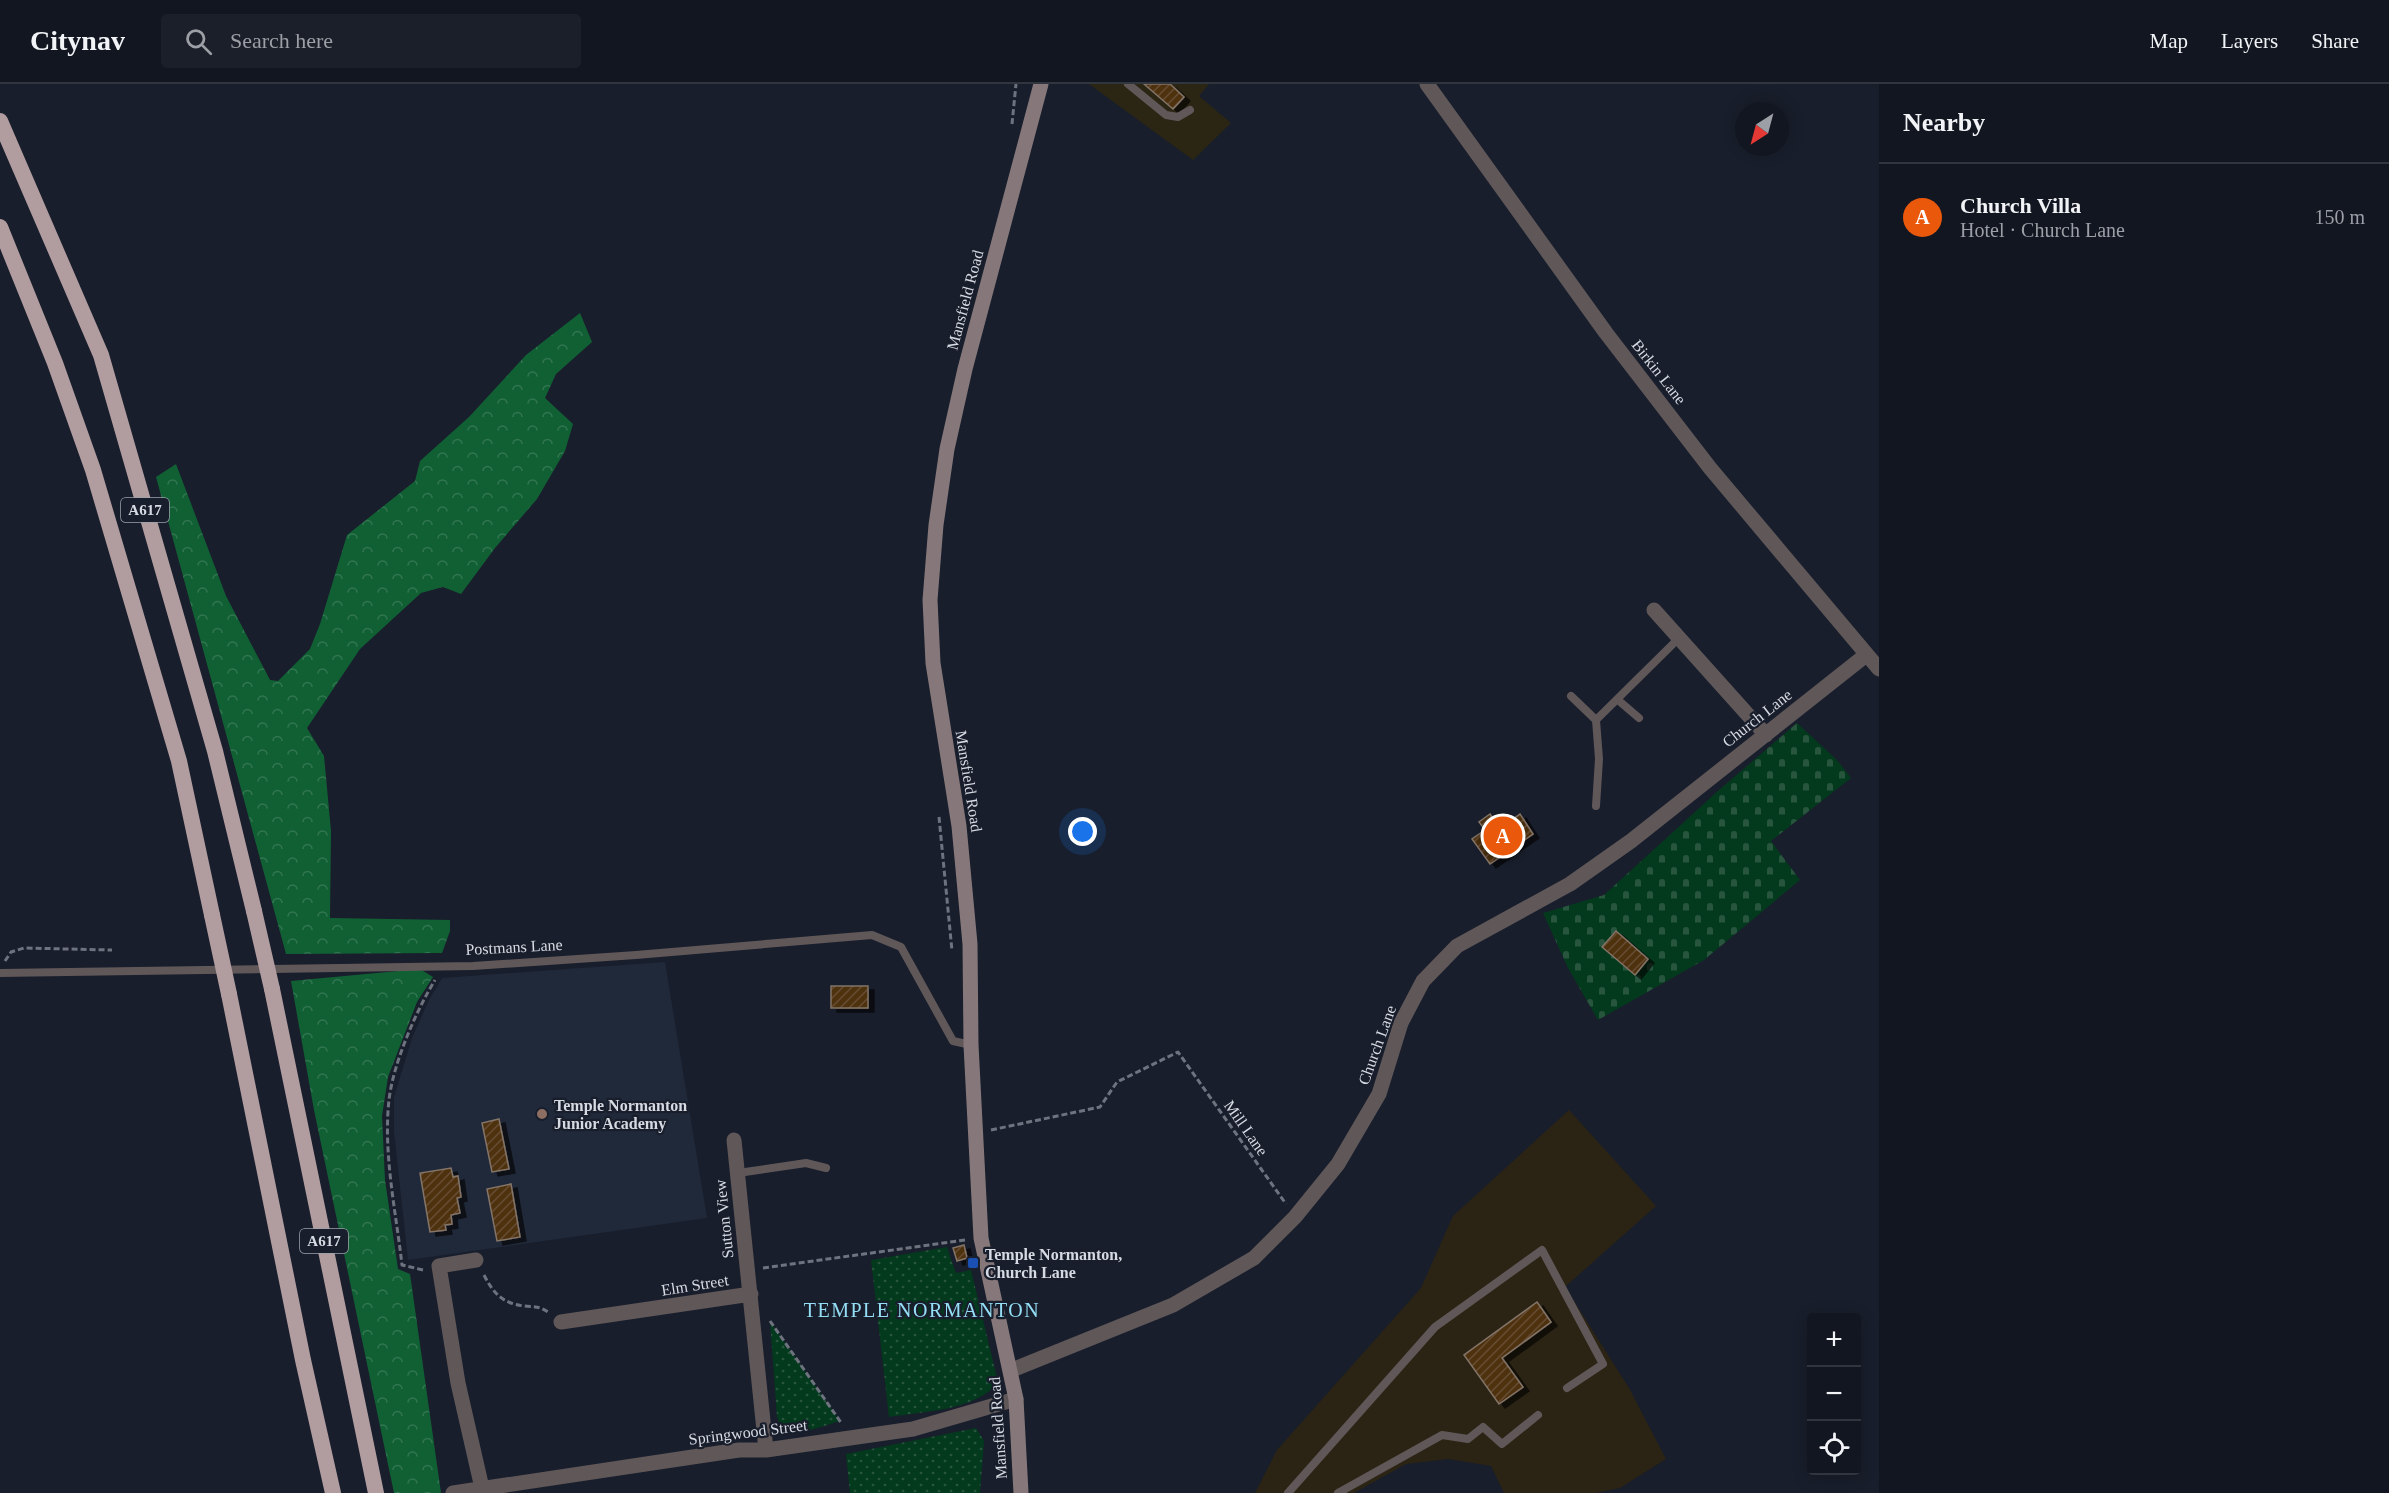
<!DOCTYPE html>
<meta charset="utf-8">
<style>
:root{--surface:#121620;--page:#1b1f29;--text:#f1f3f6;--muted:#9c9fa5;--line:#31353e;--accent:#ea580c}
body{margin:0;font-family:Georgia,serif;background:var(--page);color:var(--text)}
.controls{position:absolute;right:18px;bottom:18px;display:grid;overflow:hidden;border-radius:6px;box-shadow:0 3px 15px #0003}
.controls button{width:54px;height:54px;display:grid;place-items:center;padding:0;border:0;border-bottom:2px solid var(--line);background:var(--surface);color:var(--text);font:30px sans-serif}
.compass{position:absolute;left:1735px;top:18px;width:54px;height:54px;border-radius:50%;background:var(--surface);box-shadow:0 3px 15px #0003;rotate:216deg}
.you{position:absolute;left:1083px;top:748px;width:21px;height:21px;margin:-15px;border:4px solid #fff;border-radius:50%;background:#1a73e8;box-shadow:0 0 0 9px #1a73e833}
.badge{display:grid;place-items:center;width:39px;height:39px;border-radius:50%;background:var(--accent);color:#fff;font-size:20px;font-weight:700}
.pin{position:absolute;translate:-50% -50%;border:3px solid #fff;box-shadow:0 2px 6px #0006}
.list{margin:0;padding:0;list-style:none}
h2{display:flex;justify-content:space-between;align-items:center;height:78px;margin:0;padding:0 24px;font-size:26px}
h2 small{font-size:20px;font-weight:400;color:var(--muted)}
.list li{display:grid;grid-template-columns:39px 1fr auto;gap:18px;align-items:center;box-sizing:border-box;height:108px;padding:0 24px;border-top:2px solid var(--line)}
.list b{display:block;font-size:22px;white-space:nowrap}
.list p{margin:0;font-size:20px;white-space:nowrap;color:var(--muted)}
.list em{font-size:20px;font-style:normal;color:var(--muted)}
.icon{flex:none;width:33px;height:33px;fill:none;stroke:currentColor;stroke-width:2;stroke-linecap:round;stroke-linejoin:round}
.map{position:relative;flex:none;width:1879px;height:1409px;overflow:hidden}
header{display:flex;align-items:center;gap:36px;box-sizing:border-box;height:84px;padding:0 30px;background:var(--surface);border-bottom:2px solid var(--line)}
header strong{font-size:28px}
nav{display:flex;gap:33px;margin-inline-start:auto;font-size:21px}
.search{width:420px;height:54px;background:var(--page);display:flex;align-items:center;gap:15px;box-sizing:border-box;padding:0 21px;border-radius:6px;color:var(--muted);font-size:22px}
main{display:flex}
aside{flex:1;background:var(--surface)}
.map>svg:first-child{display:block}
</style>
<header>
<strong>Citynav</strong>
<div class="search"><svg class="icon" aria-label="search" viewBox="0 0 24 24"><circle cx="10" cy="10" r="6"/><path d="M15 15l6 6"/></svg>Search here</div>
<nav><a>Map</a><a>Layers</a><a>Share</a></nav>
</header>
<main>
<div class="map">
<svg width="1879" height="1409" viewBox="0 0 1879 1409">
<defs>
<pattern id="green-dots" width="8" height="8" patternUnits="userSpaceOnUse" patternTransform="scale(1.5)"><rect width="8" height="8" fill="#03391c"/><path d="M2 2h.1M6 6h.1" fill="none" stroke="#27553d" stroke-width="1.8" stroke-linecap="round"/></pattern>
<pattern id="forest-crowns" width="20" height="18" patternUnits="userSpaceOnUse" patternTransform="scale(1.5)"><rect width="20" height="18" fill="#106034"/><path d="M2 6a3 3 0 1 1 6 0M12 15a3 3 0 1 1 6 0" fill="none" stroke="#327651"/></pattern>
<pattern id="cemetery-stones" width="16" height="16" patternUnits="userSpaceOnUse" patternTransform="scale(1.5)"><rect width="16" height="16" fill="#03391c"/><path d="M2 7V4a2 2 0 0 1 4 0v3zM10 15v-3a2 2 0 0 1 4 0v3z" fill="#27553d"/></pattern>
<pattern id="building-hatch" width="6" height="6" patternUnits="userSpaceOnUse" patternTransform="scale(1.5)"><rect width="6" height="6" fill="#4e3011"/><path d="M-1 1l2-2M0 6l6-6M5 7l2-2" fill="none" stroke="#674d34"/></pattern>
<filter id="shadow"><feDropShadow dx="6" dy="4" stdDeviation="0" flood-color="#0009"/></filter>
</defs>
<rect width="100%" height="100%" fill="#181e2b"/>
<path fill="#2b2514" d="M 1089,0 L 1209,0 L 1199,12 L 1231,39 L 1193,76 Z"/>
<path fill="#2b2414" d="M 1569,1026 L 1656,1122 L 1565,1203 L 1629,1304 L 1666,1375 L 1620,1404 L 1596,1409 L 1504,1409 L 1491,1382 L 1448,1375 L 1406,1380 L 1354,1409 L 1255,1409 L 1277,1366 L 1421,1204 L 1453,1132 Z"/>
<path fill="#20293a" d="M 665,878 L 707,1134 L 408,1176 L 394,1048 L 394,1013 L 412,954 L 429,916 L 442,894 Z"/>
<path fill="url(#green-dots)" d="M 947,1163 L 956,1189 L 971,1186 L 998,1298 C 978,1326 922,1328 889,1333 L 871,1176 Z
M 770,1237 L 840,1337 C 820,1342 787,1360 777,1333 Z
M 976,1344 L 984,1357 L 980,1409 L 850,1409 L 846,1370 Z"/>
<path fill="url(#forest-crowns)" d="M 580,229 L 592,258 L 556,290 L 545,314 L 573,340 L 565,367 L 537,415 L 495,464 L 461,510 L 443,503 L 421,509 L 360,565 L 307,644 L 324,672 L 331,747 L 330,834 L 450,836 L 450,847 L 442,869 L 286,870 L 156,393 L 176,380 L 226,512 L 270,596 L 278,597 L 310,565 L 320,540 L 347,451 L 415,397 L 420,377 L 469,333 L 526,271 Z
M 420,885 L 433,893 L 417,918 L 388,993 L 382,1032 L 385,1096 L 398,1185 L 410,1190 L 441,1409 L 394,1409 L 314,1026 L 291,897 Z"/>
<path fill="url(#cemetery-stones)" d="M 1797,639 L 1837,676 L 1851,694 L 1771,757 L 1800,796 L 1704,876 L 1598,936 L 1568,884 L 1543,829 L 1604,811 L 1719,706 Z"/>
<path fill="url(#building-hatch)" stroke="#837467" stroke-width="1.5" filter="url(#shadow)" d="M 1144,0 L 1170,0 L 1184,13 L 1173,25 Z
M 1490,730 L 1500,744 L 1520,730 L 1533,750 L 1490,780 L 1472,755 L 1485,746 L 1479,738 Z
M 1616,847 L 1648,875 L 1635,891 L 1602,863 Z
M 831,902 L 868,902 L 868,924 L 831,924 Z
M 499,1035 L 509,1085 L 492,1088 L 482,1039 Z
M 451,1084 L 453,1093 L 458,1092 L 461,1113 L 457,1114 L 460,1129 L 451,1131 L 452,1140 L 445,1141 L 446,1146 L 430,1148 L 420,1089 Z
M 511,1100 L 520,1153 L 497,1157 L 487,1105 Z
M 964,1161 L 967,1174 L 957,1177 L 953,1164 Z
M 1537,1218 L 1551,1238 L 1502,1274 L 1523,1303 L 1499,1320 L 1464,1271 Z"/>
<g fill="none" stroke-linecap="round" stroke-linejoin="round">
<path stroke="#6e737f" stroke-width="3" stroke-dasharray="6 3" stroke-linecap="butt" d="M 1012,40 L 1016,0
M 939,733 L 952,867
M 5,877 L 11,868 L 24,864 L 112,866
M 991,1046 L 1100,1023 L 1117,998 L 1178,968 L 1286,1120
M 763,1184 L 965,1156
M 423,1186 L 402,1181 C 396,1128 383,1070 389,1016 C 393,980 416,927 435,896
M 484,1191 C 493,1209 503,1220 525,1222 C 535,1223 539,1222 548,1228
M 770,1237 L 842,1340"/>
<path stroke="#605759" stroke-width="8" d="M 1128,0 L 1166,31 L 1178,33 L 1190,26
M 1571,612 L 1596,636 L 1679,554
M 1618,616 L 1639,634
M 1596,636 L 1599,675 L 1596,722
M 0,889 L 473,882 L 636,871 L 872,851 L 901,863 L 953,957 L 971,961
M 738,1089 L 806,1079 L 826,1084
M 1288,1409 L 1435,1243 L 1542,1166 L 1603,1280 L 1567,1304
M 1338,1409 L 1442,1351 L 1468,1355 L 1483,1343 L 1502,1360 L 1538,1331"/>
<path stroke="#605759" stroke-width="15" d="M 1654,526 L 1766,651
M 734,1056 L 766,1366
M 476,1176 L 439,1182 L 458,1299 L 482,1404
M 561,1238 L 751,1210
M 1012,1286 L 1173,1221 L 1254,1174 L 1295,1133 L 1338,1080 L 1379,1010 L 1401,939 L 1423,897 L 1457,862 L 1570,800 L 1631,757 L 1866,571
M 453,1409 L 739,1366 L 766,1366 L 913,1345 L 1016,1315"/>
<path stroke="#605759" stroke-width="15" d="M 1427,0 L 1606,249 L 1710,384 L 1879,585"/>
<path stroke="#86787a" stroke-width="15" d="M 1021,1409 L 1016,1315 L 981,1154 L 971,961 L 970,860 L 959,742 L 933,579 L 930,516 L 936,441 L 947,365 L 965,285 L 1041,0"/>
<path stroke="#b19ca0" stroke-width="16" d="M 0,37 L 101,271 L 215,667 L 254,827
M 0,143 L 55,279 L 93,386 L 179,677 L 212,831
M 272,905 L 376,1409
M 229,910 L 303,1276 L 333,1409"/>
<path stroke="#b19ca0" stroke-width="16" d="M 254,827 L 272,905
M 212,831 L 229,910"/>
</g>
<circle fill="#8d6e63" stroke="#181e2b" stroke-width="2" cx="542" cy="1030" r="6"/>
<rect fill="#1a4fb4" stroke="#181e2b" stroke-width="2" x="967" y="1173" width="12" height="12" rx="3"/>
<g text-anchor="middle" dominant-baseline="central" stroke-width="4.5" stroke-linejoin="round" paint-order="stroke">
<g fill="#181e2b" stroke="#9da2ac" stroke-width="1.5">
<rect x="121" y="414" width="48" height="24" rx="4.5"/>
<rect x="300" y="1145" width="48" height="24" rx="4.5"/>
</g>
<g font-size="15" font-weight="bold" fill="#d6dae3">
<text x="145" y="426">A617</text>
<text x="324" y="1157">A617</text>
</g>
<g font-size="16" fill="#d6dae3" stroke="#181e2b">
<text transform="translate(965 216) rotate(-75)">Mansfield Road</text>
<text transform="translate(1659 288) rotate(52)">Birkin Lane</text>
<text transform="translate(1757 634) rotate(-38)">Church Lane</text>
<text transform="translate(969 697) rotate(81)">Mansfield Road</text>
<text transform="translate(514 863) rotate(-3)">Postmans Lane</text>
<text transform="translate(1377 961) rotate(-70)">Church Lane</text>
<text transform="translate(1246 1044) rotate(55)">Mill Lane</text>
<text transform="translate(724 1135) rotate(-96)">Sutton View</text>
<text transform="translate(695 1201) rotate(-9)">Elm Street</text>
<text transform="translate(998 1344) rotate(-94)">Mansfield Road</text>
<text transform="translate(748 1348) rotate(-7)">Springwood Street</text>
</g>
<g font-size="16" font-weight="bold" fill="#d6dae3" stroke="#181e2b" text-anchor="start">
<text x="554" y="1021">Temple Normanton<tspan x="554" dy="18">Junior Academy</tspan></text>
<text x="985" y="1170">Temple Normanton,<tspan x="985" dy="18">Church Lane</tspan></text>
</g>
<g font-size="20" letter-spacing="1.5" fill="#95dff6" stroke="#181e2b">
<text x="922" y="1226">TEMPLE NORMANTON</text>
</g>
</g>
</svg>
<div class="controls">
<button>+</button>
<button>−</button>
<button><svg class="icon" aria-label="locate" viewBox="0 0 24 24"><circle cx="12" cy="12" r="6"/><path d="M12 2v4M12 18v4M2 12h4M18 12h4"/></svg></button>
</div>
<svg class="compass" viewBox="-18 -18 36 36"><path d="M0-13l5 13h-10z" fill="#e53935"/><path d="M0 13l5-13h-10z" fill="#9c9fa5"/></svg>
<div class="you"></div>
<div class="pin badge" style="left:1503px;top:752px">A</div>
</div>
<aside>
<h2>Nearby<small></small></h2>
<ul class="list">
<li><span class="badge">A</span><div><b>Church Villa</b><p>Hotel · Church Lane</p></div><em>150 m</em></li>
</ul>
</aside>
</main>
